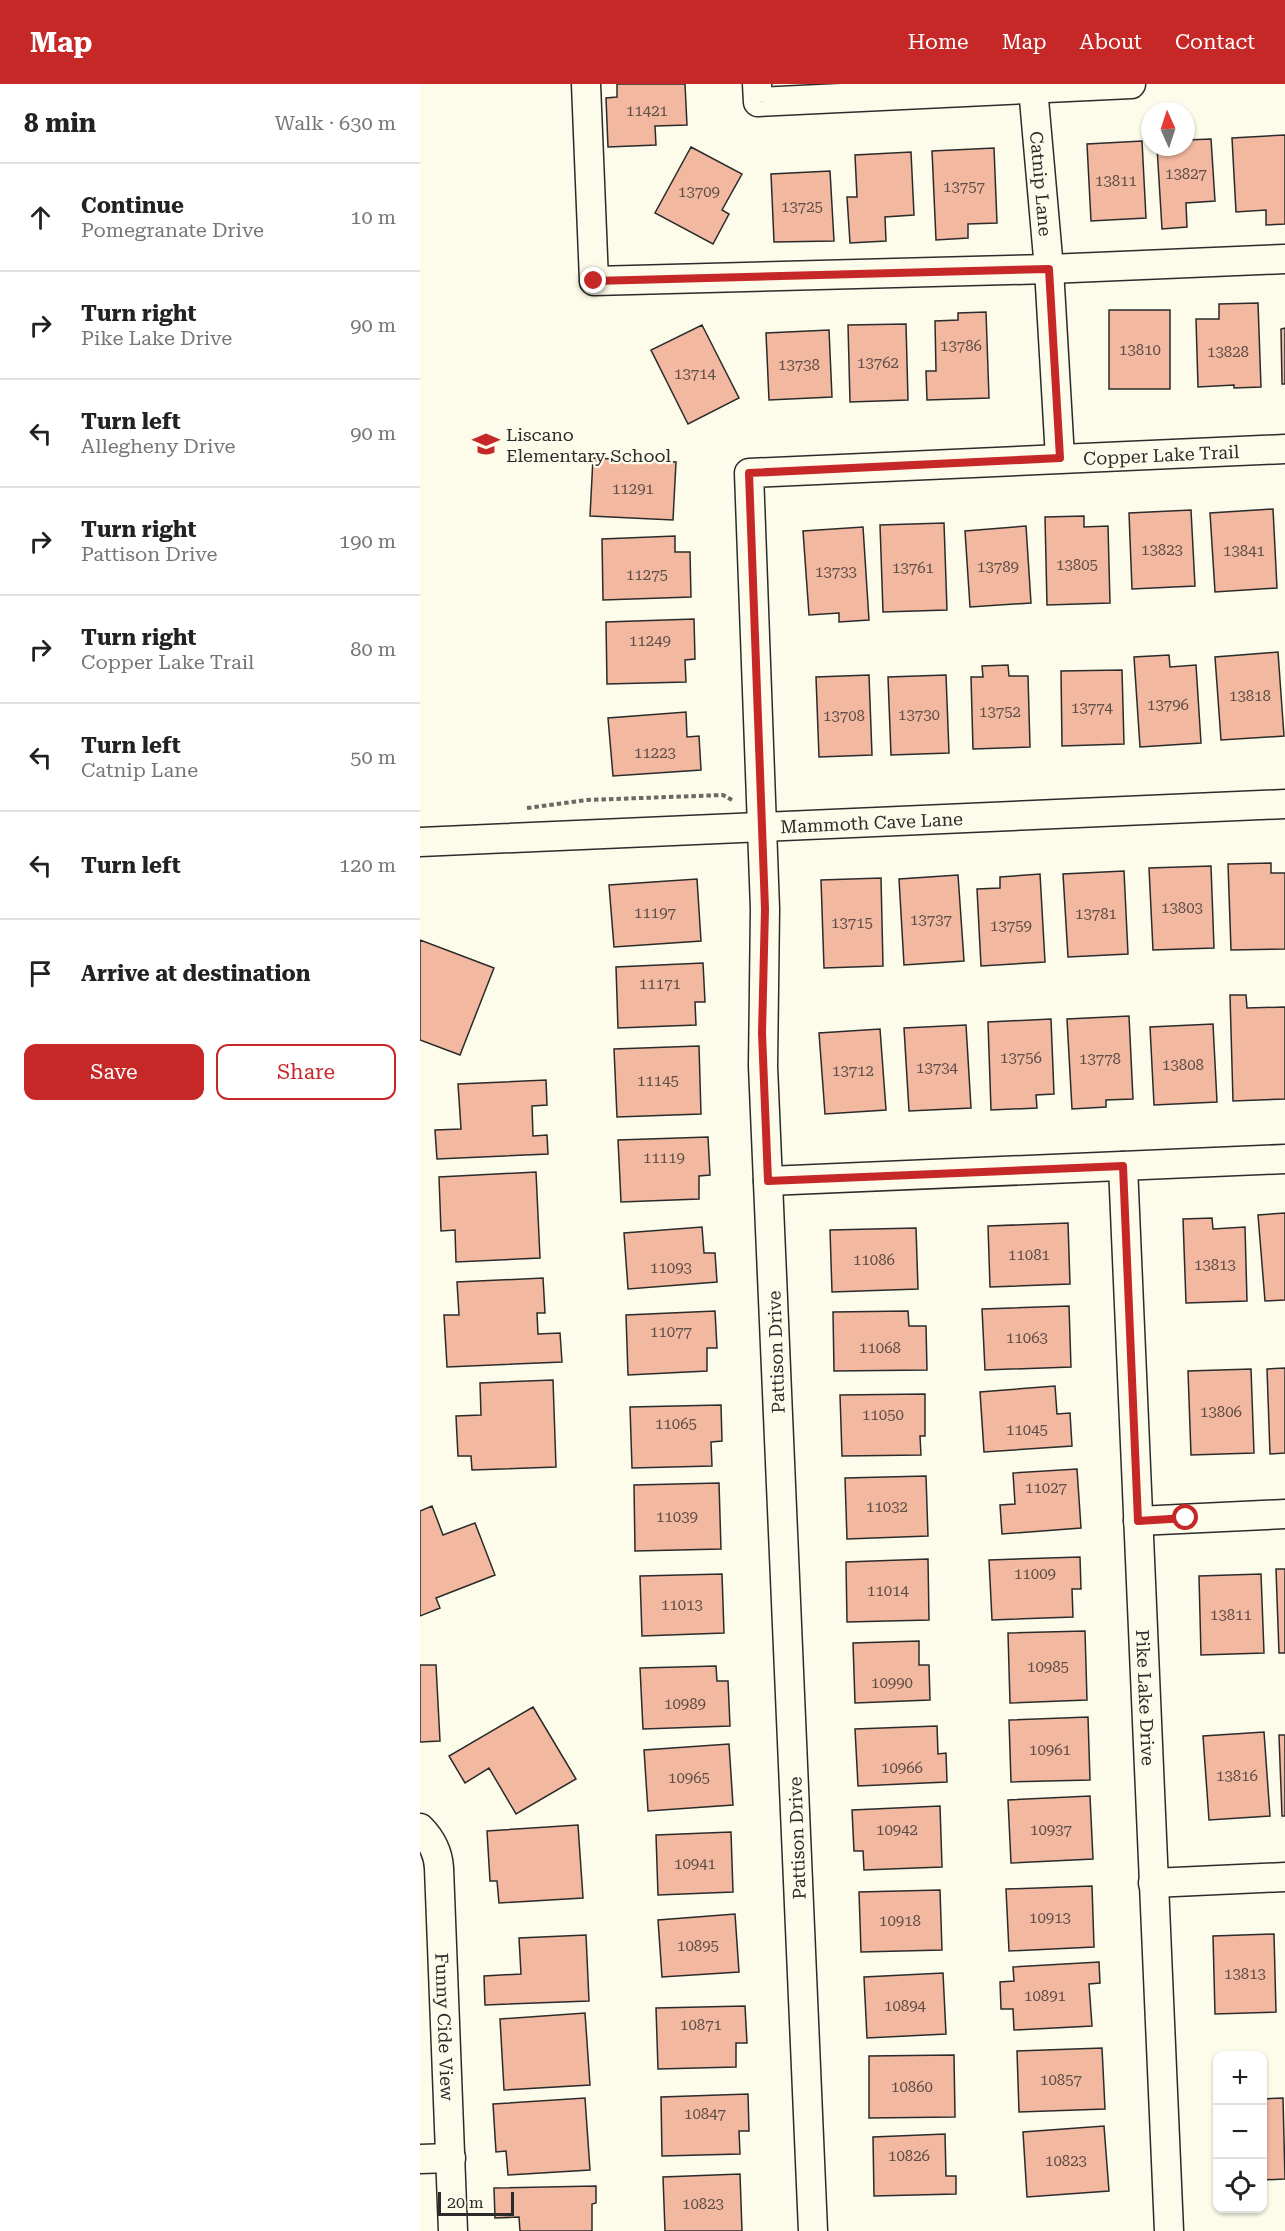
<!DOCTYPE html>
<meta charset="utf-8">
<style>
:root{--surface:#fff;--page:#f6f6f6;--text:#222;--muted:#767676;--line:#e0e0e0;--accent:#c62828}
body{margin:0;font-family:"Roboto Serif",serif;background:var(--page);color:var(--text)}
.controls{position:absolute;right:18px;bottom:18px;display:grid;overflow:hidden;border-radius:12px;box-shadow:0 2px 4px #0004}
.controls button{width:54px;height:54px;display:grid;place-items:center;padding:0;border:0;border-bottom:2px solid var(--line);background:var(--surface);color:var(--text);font:30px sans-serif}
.compass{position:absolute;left:721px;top:18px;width:54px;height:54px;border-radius:50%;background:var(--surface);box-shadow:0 2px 4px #0004;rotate:357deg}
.scale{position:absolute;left:18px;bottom:15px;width:76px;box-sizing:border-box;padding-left:6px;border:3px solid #2b2b2b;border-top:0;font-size:16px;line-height:21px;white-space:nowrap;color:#2b2b2b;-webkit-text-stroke:4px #fdfbea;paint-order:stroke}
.stop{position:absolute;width:18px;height:18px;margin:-14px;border:4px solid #c62828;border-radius:50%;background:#fff}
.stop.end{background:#c62828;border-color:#fff;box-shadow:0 2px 6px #0008}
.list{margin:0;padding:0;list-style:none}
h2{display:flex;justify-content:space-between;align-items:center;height:78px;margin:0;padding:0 24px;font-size:26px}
h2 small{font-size:20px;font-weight:400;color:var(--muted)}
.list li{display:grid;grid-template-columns:39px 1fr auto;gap:18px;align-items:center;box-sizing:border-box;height:108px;padding:0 24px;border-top:2px solid var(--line)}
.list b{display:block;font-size:22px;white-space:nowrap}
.list p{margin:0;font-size:20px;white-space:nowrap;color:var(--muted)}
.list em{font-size:20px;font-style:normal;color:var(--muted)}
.actions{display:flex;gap:12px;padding:18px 24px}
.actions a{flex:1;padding:14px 0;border:2px solid var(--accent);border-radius:12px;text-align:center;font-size:21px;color:var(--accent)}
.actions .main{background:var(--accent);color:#fff}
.icon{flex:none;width:33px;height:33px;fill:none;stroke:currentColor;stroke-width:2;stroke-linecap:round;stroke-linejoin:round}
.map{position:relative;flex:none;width:865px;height:2147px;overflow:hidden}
header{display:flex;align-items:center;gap:36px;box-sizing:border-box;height:84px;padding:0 30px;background:var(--accent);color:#fff}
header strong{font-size:28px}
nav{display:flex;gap:33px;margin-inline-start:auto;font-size:21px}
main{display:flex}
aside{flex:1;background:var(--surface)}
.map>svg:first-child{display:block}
</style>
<header>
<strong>Map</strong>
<nav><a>Home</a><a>Map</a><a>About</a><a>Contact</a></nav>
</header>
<main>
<aside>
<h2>8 min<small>Walk · 630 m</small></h2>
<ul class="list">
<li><svg class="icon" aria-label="ahead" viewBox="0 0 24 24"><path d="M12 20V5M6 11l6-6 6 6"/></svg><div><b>Continue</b><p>Pomegranate Drive</p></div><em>10 m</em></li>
<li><svg class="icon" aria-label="right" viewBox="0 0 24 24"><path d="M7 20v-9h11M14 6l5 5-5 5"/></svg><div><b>Turn right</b><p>Pike Lake Drive</p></div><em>90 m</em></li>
<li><svg class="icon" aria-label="left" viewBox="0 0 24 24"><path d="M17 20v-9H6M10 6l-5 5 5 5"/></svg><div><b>Turn left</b><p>Allegheny Drive</p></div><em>90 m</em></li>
<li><svg class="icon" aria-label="right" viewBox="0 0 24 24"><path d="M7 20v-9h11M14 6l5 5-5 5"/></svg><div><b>Turn right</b><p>Pattison Drive</p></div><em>190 m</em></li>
<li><svg class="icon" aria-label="right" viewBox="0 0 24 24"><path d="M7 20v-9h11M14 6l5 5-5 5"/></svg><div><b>Turn right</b><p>Copper Lake Trail</p></div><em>80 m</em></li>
<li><svg class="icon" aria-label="left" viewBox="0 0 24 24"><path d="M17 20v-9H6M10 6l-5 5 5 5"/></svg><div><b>Turn left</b><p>Catnip Lane</p></div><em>50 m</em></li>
<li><svg class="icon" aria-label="left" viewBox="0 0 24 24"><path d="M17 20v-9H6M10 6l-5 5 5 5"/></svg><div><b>Turn left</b></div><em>120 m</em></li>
<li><svg class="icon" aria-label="arrive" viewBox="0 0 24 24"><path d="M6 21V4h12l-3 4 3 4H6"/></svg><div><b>Arrive at destination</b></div></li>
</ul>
<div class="actions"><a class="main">Save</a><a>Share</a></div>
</aside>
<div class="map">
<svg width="865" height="2147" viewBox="0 0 865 2147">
<rect width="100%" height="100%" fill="#fdfbea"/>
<path fill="#f2b8a0" stroke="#2b2b2b" stroke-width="1.5" d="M 197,0 L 265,0 L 267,41 L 235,42 L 236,61 L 188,63 L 186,14 L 197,13 Z
M 865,51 L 865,140 L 846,141 L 846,126 L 816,128 L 812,54 Z
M 791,55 L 795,117 L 766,119 L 767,143 L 742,145 L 737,63 L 766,63 L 766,56 Z
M 722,57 L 726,134 L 671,137 L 667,60 Z
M 271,63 L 322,90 L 302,126 L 309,130 L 293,160 L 235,129 Z
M 574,64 L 577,139 L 548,140 L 548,154 L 516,156 L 512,67 Z
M 491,68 L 494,131 L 465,133 L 466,157 L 430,159 L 427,113 L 437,113 L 435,71 Z
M 410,87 L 414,157 L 354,158 L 351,90 Z
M 838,219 L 841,303 L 814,304 L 814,301 L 778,303 L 776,235 L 799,235 L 799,220 Z
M 689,226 L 750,226 L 750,305 L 689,305 Z
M 566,228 L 569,314 L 507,316 L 506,287 L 516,287 L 515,237 L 538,236 L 538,229 Z
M 486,240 L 488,316 L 430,318 L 428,241 Z
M 282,241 L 319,314 L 268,340 L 231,266 Z
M 865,244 L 865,300 L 862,300 L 861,245 Z
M 409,246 L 412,313 L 349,316 L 346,249 Z
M 173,374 L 256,378 L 253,436 L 170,432 Z
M 853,425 L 857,504 L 795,508 L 790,429 Z
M 771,426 L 775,502 L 712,505 L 709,429 Z
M 664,432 L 664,443 L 688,442 L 690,519 L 627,521 L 625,433 Z
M 524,439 L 527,526 L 463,528 L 460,441 Z
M 606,442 L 611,519 L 550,523 L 545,447 Z
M 443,443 L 449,536 L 419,538 L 419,529 L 389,531 L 383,447 Z
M 255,452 L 255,468 L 270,468 L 271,513 L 183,516 L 182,455 Z
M 274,535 L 275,575 L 265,576 L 266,598 L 187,600 L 186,538 Z
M 858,568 L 864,652 L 801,656 L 795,573 Z
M 749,571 L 750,583 L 776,581 L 781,659 L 720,663 L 714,573 Z
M 588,581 L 589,592 L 608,592 L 610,663 L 553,665 L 551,593 L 563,593 L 562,582 Z
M 702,586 L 704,660 L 642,662 L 641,587 Z
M 449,591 L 452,671 L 399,673 L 396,593 Z
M 526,591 L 529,669 L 471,671 L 468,593 Z
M 266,628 L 267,653 L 279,652 L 281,686 L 193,692 L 188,634 Z
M 851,779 L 851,789 L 865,789 L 865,865 L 811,866 L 808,780 Z
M 791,782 L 794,864 L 733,866 L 729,784 Z
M 704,787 L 708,870 L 648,873 L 643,790 Z
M 620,790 L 625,878 L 561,882 L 557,805 L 580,804 L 580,793 Z
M 538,791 L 544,877 L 484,881 L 479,795 Z
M 461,794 L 463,882 L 404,884 L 401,796 Z
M 277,795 L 281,857 L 194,863 L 189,801 Z
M 0,856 L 74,884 L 40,971 L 0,956 Z
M 283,879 L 285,918 L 275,918 L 276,941 L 198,944 L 196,883 Z
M 810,911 L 826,911 L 827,924 L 865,923 L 865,1015 L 813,1017 Z
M 709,932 L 713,1015 L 686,1016 L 686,1023 L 652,1025 L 647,935 Z
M 631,935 L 634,1010 L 616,1011 L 617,1024 L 571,1026 L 568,938 Z
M 793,940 L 797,1018 L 734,1021 L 730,943 Z
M 546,941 L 551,1024 L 489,1027 L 484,944 Z
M 460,945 L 466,1026 L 405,1030 L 399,949 Z
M 279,962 L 281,1030 L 197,1033 L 194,965 Z
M 126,996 L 127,1021 L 112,1022 L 113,1052 L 127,1051 L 128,1070 L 17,1075 L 15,1046 L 41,1045 L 38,1000 Z
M 288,1053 L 290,1091 L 279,1092 L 279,1115 L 201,1118 L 198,1056 Z
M 116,1088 L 120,1174 L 36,1178 L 35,1146 L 21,1147 L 19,1093 Z
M 865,1129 L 865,1216 L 845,1217 L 838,1131 Z
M 792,1134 L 793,1145 L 825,1143 L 827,1217 L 766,1219 L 763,1135 Z
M 648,1139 L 650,1200 L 570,1203 L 568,1142 Z
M 282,1143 L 284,1169 L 295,1169 L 297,1198 L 208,1205 L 204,1149 Z
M 496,1144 L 498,1205 L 412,1208 L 410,1146 Z
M 123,1194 L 125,1229 L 117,1229 L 118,1250 L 140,1249 L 142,1278 L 27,1283 L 24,1231 L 39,1231 L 37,1198 Z
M 649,1222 L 651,1283 L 565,1286 L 562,1225 Z
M 295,1227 L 297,1264 L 287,1264 L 287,1287 L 208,1291 L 206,1231 Z
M 488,1227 L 489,1242 L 506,1242 L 507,1286 L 414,1287 L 413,1228 Z
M 865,1284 L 865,1369 L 850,1370 L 847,1285 Z
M 831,1285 L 834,1369 L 771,1371 L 768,1287 Z
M 133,1296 L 136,1383 L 52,1386 L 51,1372 L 38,1372 L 36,1332 L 61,1331 L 60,1299 Z
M 635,1302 L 637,1330 L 650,1329 L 652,1362 L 564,1368 L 560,1308 Z
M 505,1310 L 505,1352 L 500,1352 L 501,1371 L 422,1372 L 420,1311 Z
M 301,1321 L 302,1357 L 291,1358 L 292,1382 L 212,1384 L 210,1323 Z
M 657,1385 L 661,1444 L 582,1450 L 580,1421 L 595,1420 L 593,1389 Z
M 506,1392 L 508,1452 L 427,1455 L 425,1394 Z
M 299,1399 L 301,1465 L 215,1467 L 214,1401 Z
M 12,1422 L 23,1451 L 55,1439 L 75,1491 L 16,1514 L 20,1524 L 0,1532 L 0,1427 Z
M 660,1473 L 661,1505 L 652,1505 L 653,1533 L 572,1536 L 569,1476 Z
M 508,1475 L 509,1536 L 427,1538 L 426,1478 Z
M 856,1485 L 865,1485 L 865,1569 L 859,1569 Z
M 302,1490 L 304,1549 L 222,1552 L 220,1492 Z
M 841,1490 L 844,1569 L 781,1571 L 779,1492 Z
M 665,1547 L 667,1616 L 590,1619 L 588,1549 Z
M 499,1557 L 499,1581 L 509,1581 L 510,1616 L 435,1619 L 433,1559 Z
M 0,1581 L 16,1581 L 20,1657 L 0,1658 Z
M 296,1582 L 297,1597 L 308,1597 L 310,1642 L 223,1645 L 220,1584 Z
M 113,1623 L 156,1695 L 96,1730 L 69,1684 L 45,1699 L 29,1672 Z
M 668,1633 L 670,1696 L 591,1698 L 589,1636 Z
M 517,1642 L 518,1670 L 526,1669 L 527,1698 L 438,1702 L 435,1645 Z
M 844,1648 L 850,1732 L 789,1736 L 783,1652 Z
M 859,1651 L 865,1651 L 865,1732 L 862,1732 Z
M 309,1660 L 313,1721 L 228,1727 L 224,1666 Z
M 670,1712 L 673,1775 L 591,1779 L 588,1716 Z
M 520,1722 L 522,1783 L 444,1786 L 443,1767 L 434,1767 L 432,1726 Z
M 158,1741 L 163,1814 L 79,1819 L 77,1797 L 70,1797 L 67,1747 Z
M 311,1748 L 313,1808 L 238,1811 L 236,1751 Z
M 672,1802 L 674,1863 L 589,1867 L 586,1805 Z
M 520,1806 L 522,1866 L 441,1868 L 439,1808 Z
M 315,1830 L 319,1888 L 242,1893 L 238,1836 Z
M 854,1850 L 856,1928 L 795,1930 L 793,1852 Z
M 166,1851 L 169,1917 L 65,1921 L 64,1892 L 101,1890 L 99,1854 Z
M 679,1878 L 680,1899 L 669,1900 L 672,1942 L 594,1946 L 593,1925 L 581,1925 L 580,1898 L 594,1897 L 593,1883 Z
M 523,1889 L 526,1950 L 447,1954 L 444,1893 Z
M 325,1922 L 327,1959 L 316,1959 L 316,1983 L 238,1985 L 236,1924 Z
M 165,1929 L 170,2001 L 84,2006 L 80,1935 Z
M 682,1964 L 685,2025 L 599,2028 L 597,1967 Z
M 534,1971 L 535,2033 L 449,2034 L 449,1972 Z
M 328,2010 L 329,2047 L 319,2047 L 320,2070 L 242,2072 L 241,2013 Z
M 165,2014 L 170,2086 L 88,2091 L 86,2067 L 76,2068 L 73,2020 Z
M 863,2014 L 865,2095 L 842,2096 L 842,2015 Z
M 684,2042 L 689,2107 L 607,2113 L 603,2048 Z
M 525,2050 L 526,2092 L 536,2092 L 536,2110 L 454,2112 L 453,2053 Z
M 320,2090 L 322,2147 L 245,2147 L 243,2093 Z
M 176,2102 L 176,2119 L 172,2120 L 172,2147 L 100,2147 L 99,2133 L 75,2134 L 74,2104 Z"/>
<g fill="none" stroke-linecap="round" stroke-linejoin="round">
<defs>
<g id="minor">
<path d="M 166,0 L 174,197 L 629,185 L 865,175"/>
<path d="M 337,0 L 338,18 L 711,0"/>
<path id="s1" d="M 613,4 L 629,185 L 640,374"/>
<path id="s2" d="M 0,758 L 865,720"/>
<path id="s3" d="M 703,1082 L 749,2147"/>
<path d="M 348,1097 L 865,1075"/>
<path d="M 718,1437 L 865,1430"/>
<path id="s4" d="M 0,1744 C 11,1755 18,1768 19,1784 L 33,2147"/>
<path d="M 733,1799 L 865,1793"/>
<path d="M 0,2075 L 31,2074"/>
<path id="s5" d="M 393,2147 L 343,982 L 345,825 L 329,389 L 865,365"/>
</g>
</defs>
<use href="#minor" stroke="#2b2b2b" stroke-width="31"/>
<path stroke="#6a6964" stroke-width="4" stroke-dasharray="4.5 3" stroke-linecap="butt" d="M 107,724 L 167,716 L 303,711 L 312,716"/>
<use href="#minor" stroke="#fdfbea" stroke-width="28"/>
</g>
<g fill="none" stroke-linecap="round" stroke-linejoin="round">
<path stroke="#c62828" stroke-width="8" d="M 174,197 L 629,185 L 640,374 L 329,389 L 345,825 L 342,949 L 348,1097 L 703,1082 L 718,1437 L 766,1434"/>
</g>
<defs>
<symbol id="school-bare" viewBox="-9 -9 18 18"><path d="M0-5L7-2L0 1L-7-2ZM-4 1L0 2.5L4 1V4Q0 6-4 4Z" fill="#c62828" stroke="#fdfbea" stroke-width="2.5" paint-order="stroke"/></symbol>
</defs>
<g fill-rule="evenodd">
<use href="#school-bare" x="47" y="341" width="38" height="38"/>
</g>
<g text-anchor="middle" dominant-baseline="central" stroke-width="4.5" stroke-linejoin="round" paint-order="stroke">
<g font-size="15" fill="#5d4e48">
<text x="227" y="27">11421</text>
<text x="766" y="90">13827</text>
<text x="696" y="97">13811</text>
<text x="544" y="103">13757</text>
<text x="279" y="108">13709</text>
<text x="382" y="123">13725</text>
<text x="541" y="262">13786</text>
<text x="720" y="266">13810</text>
<text x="808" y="268">13828</text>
<text x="458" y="279">13762</text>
<text x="379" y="281">13738</text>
<text x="275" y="290">13714</text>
<text x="213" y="405">11291</text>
<text x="742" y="466">13823</text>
<text x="824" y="467">13841</text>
<text x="657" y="481">13805</text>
<text x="578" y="483">13789</text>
<text x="493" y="484">13761</text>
<text x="416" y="488">13733</text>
<text x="227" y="491">11275</text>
<text x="230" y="557">11249</text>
<text x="830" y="612">13818</text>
<text x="748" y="621">13796</text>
<text x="672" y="624">13774</text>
<text x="580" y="628">13752</text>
<text x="499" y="631">13730</text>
<text x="424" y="632">13708</text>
<text x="235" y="669">11223</text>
<text x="762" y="824">13803</text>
<text x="235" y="829">11197</text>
<text x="676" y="830">13781</text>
<text x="511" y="836">13737</text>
<text x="432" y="839">13715</text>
<text x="591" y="842">13759</text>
<text x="240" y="900">11171</text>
<text x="601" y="974">13756</text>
<text x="680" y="975">13778</text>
<text x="763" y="981">13808</text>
<text x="517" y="984">13734</text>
<text x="433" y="987">13712</text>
<text x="238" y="997">11145</text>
<text x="244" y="1074">11119</text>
<text x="609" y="1171">11081</text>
<text x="454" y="1176">11086</text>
<text x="795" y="1181">13813</text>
<text x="251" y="1184">11093</text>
<text x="251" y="1248">11077</text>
<text x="607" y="1254">11063</text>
<text x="460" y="1264">11068</text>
<text x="801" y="1328">13806</text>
<text x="463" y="1331">11050</text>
<text x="256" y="1340">11065</text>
<text x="607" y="1346">11045</text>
<text x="626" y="1404">11027</text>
<text x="467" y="1423">11032</text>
<text x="257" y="1433">11039</text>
<text x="615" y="1490">11009</text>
<text x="468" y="1507">11014</text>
<text x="262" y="1521">11013</text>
<text x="811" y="1531">13811</text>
<text x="628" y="1583">10985</text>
<text x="472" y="1599">10990</text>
<text x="265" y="1620">10989</text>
<text x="630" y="1666">10961</text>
<text x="482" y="1684">10966</text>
<text x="817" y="1692">13816</text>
<text x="269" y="1694">10965</text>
<text x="477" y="1746">10942</text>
<text x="631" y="1746">10937</text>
<text x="275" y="1780">10941</text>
<text x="630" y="1834">10913</text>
<text x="480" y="1837">10918</text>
<text x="278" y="1862">10895</text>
<text x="825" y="1890">13813</text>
<text x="625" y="1912">10891</text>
<text x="485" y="1922">10894</text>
<text x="281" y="1941">10871</text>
<text x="641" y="1996">10857</text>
<text x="492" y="2003">10860</text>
<text x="285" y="2030">10847</text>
<text x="489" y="2072">10826</text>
<text x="646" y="2077">10823</text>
<text x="283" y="2120">10823</text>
</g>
<g font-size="18" fill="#2b2b2b" stroke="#fdfbea">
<text stroke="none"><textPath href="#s1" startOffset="96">Catnip Lane</textPath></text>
<text stroke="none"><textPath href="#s5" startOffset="2172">Copper Lake Trail</textPath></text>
<text stroke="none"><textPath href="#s2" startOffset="452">Mammoth Cave Lane</textPath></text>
<text transform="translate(356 1268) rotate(-92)">Pattison Drive</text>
<text stroke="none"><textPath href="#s3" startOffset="532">Pike Lake Drive</textPath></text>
<text transform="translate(377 1754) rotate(-92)">Pattison Drive</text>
<text stroke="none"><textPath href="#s4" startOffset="204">Funny Cide View</textPath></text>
</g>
<g font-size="18" fill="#2b2b2b" stroke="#fdfbea" text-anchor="start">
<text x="86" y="350">Liscano<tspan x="86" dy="21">Elementary School</tspan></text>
</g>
</g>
</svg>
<div class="controls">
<button>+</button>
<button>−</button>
<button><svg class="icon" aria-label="locate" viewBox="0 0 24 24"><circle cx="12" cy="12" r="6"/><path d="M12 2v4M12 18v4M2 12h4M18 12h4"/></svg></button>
</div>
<svg class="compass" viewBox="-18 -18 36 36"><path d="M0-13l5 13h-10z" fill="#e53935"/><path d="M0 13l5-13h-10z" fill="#767676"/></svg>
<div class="scale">20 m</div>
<div class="stop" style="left:766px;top:1434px"></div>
<div class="stop end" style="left:174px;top:197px"></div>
</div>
</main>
